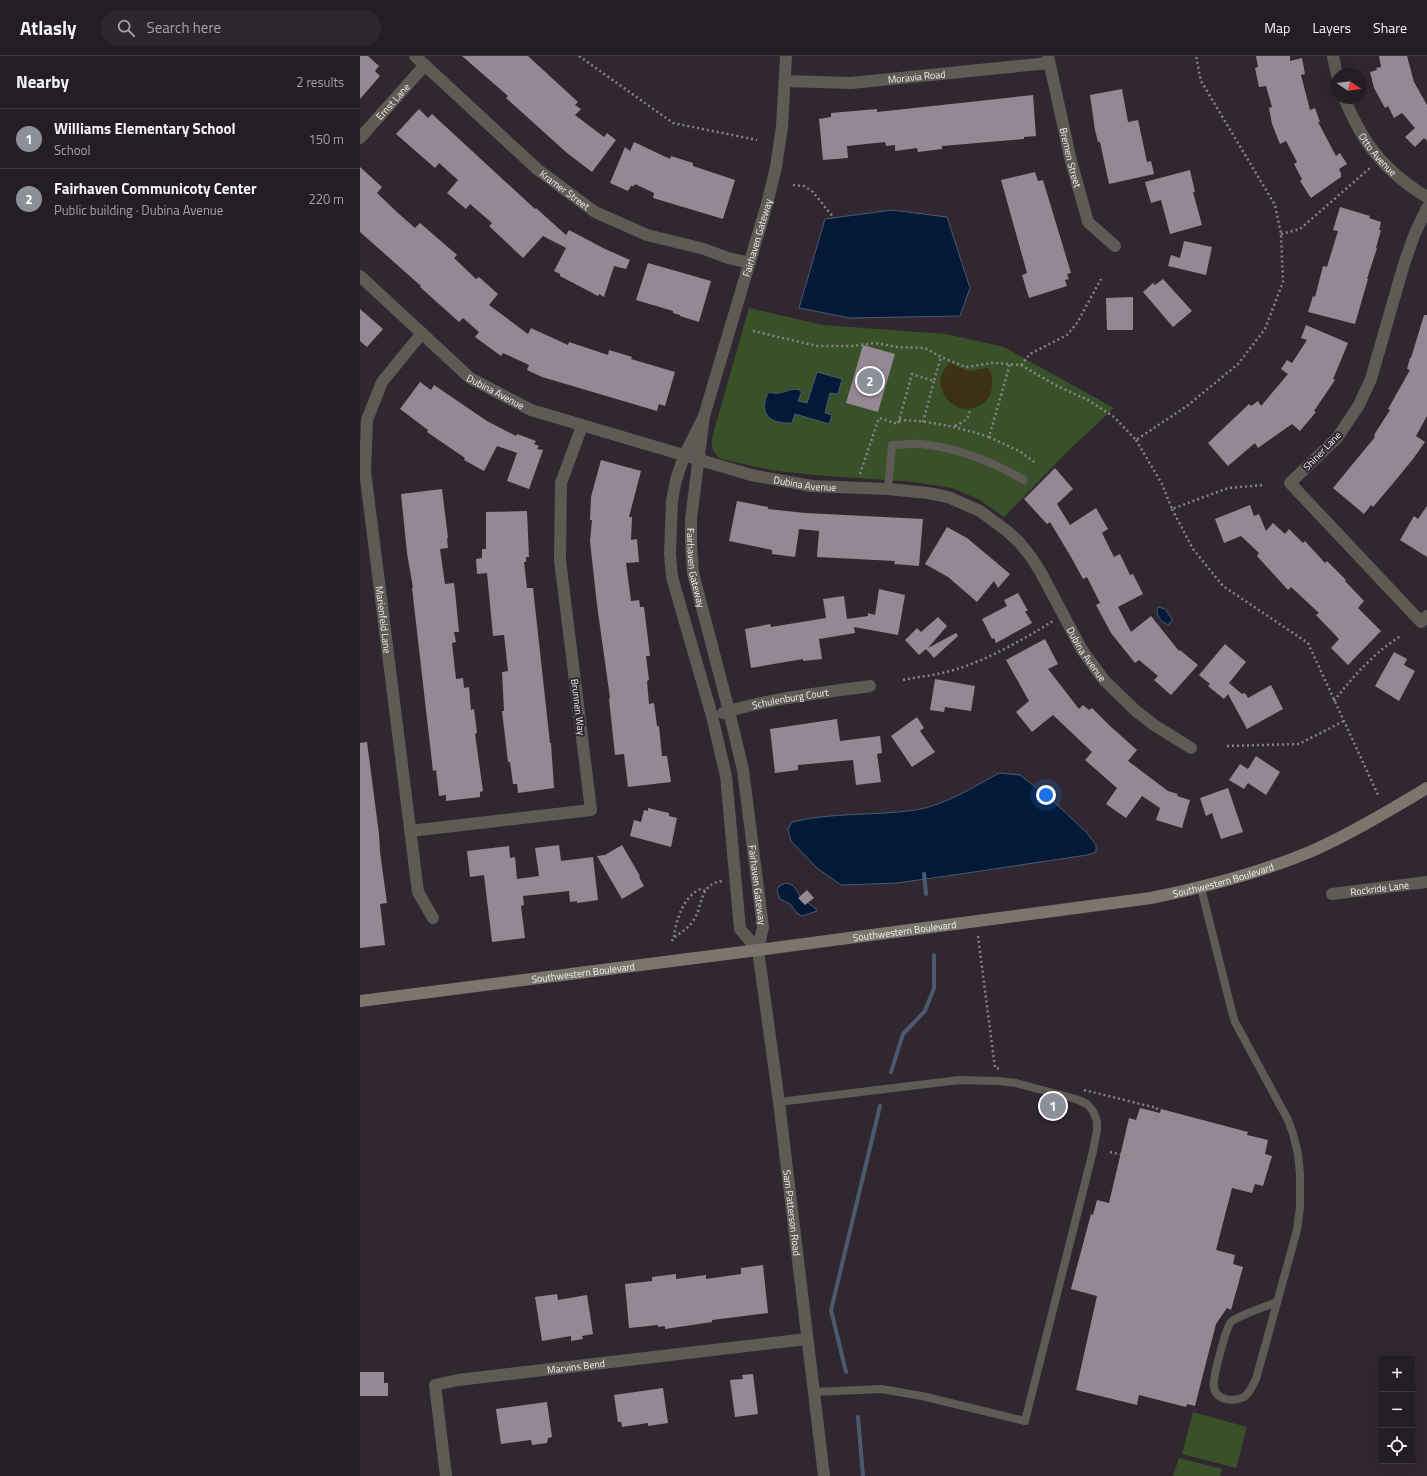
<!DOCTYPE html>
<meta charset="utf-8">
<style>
:root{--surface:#251d25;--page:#2d262d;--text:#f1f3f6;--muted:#a3a2a7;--line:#423b42;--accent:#8c9099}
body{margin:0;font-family:"Titillium Web",sans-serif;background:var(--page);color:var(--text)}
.controls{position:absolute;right:12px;bottom:12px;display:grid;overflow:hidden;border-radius:0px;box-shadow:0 4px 16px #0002}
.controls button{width:36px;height:36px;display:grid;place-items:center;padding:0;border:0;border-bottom:1px solid var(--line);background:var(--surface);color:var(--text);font:20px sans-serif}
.compass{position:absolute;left:971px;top:12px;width:36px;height:36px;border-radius:50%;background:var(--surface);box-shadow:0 4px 16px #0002;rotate:103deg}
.you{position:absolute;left:686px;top:739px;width:14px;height:14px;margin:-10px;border:3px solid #fff;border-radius:50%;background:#1a73e8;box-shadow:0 0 0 6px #1a73e833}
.badge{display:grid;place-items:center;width:26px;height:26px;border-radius:50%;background:var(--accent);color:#fff;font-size:13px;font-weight:700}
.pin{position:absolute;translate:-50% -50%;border:2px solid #fff;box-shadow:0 1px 4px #0006}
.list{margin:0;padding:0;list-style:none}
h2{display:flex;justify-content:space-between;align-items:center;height:52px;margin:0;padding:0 16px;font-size:17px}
h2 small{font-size:13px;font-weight:400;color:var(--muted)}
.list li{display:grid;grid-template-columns:26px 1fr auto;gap:12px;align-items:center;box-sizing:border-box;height:60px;padding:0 16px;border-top:1px solid var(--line)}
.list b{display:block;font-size:15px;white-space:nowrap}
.list p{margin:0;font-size:13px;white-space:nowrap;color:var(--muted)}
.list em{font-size:13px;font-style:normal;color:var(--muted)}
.icon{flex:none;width:22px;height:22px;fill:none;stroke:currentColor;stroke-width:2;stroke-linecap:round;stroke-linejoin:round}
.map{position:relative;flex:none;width:1067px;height:1420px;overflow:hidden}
header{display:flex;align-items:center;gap:24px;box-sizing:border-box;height:56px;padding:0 20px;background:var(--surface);border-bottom:1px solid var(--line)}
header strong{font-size:19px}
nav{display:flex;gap:22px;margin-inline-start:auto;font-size:14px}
.search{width:280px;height:36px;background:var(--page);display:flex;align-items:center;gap:10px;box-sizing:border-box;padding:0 14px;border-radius:22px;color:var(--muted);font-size:15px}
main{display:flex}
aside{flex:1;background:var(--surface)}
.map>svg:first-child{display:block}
</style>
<header>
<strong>Atlasly</strong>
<div class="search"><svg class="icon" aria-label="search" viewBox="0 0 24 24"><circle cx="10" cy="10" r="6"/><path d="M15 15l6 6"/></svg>Search here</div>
<nav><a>Map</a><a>Layers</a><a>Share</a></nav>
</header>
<main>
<aside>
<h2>Nearby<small>2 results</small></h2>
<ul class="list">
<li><span class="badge">1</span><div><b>Williams Elementary School</b><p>School</p></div><em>150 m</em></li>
<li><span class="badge">2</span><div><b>Fairhaven Communicoty Center</b><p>Public building · Dubina Avenue</p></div><em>220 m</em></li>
</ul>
</aside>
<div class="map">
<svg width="1067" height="1420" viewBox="0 0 1067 1420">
<rect width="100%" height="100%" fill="#312731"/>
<path fill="#395128" d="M 389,252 L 463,269 L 586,278 L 644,291 L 754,352 L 709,394 L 644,461 L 618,443 L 592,432 L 555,426 L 453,419 L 411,414 L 361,403 C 347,393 352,385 355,371 Z
M 833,1356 L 887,1371 L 876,1412 L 822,1398 Z
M 819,1402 L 862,1413 L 860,1420 L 813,1420 Z"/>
<path fill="#3a3212" d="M 590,307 L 608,315 L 628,312 C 633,319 633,328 631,336 C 630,341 627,344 622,348 C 597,367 564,329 590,307 Z"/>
<path fill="#021a37" stroke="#4b5a70" d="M 532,154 L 587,161 L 610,232 L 600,260 L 490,262 L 439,252 L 465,163 Z
M 457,316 L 482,323 L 478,338 L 470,337 L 465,357 L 472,359 L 469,368 L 435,358 L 432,367 C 426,367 419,367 413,364 C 402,359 403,345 409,336 C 424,341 429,329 442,335 L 438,345 L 447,347 Z
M 798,551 L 805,553 L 812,563 L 812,566 L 809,567 L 809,569 C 802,567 794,558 798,551 Z
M 639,717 L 660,719 L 693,745 L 726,776 L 736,789 L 736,796 L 727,799 L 594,819 L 537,827 L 481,829 L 457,812 L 431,785 L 428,773 L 432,766 C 472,756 514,760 556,754 C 585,749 614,731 639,717 Z
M 426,827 C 436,829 435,834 440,840 C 444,845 451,849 456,853 L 457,855 L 442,860 L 437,857 L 430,848 L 420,843 L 417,834 L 419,830 Z"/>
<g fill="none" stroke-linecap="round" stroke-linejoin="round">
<path stroke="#4b5a70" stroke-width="4" d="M 564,818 L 566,838
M 531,1016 L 543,978 L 565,955 L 574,932 L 574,899
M 486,1316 L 471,1254 L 520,1050
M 498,1361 L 503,1420"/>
</g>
<path fill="#948894" d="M 0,0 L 8,0 L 19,10 L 15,15 L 20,20 L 0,43 Z
M 102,0 L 168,0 L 218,46 L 215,49 L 221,53 L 215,59 L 244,81 L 247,77 L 256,84 L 232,116 L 207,97 L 146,42 L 148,40 Z
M 896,0 L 930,0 L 930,5 L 942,2 L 945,18 L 941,19 L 950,54 L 955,52 L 960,66 L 958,66 L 976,100 L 980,97 L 987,108 L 979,113 L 981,117 L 981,121 L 951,142 L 940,125 L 942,123 L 934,108 L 937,106 L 926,85 L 920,88 L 912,68 L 909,52 L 912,51 L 906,30 L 899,31 L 895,12 L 898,11 Z
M 1019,0 L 1047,0 L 1054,26 L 1067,49 L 1067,85 L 1064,82 L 1055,91 L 1045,81 L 1055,72 L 1042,57 L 1034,62 L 1028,50 L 1025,52 L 1014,32 L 1010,16 L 1017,14 L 1016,12 L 1021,11 Z
M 762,33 L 768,66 L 778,64 L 787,106 L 791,105 L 794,118 L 749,128 L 740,86 L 738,86 L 735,74 L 730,39 Z
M 673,39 L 676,80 L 664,81 L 664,83 L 582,90 L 582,93 L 558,96 L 557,92 L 535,95 L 535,89 L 526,90 L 525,86 L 487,90 L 488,102 L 463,104 L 459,63 L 471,61 L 471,57 L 517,53 L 517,56 Z
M 59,53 L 68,62 L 72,58 L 175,153 L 176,152 L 206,179 L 209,174 L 245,193 L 270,204 L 266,213 L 254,210 L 244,241 L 239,238 L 238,240 L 200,220 L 200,218 L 194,215 L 206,192 L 183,180 L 163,202 L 129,170 L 132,167 L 110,148 L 106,153 L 87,137 L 98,124 L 79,107 L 75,112 L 36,78 Z
M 274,86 L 310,103 L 311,100 L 333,107 L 333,110 L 375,124 L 363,163 L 293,142 L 294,137 L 275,128 L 274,130 L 271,130 L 268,135 L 250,127 L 265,91 L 270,95 Z
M 0,111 L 22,131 L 17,137 L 38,157 L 55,172 L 60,167 L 97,199 L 94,202 L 116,223 L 119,221 L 138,238 L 129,249 L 168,278 L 171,272 L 208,289 L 209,286 L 248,299 L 249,294 L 272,301 L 271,303 L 315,316 L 305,350 L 299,348 L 297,355 L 182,321 L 167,314 L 169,309 L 143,297 L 141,300 L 115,281 L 119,276 L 103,262 L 99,266 L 60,231 L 61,230 L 0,176 Z
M 830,114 L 835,136 L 833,136 L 842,169 L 810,178 L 801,144 L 791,147 L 785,126 Z
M 675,116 L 678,125 L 683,124 L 711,217 L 707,218 L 709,223 L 705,224 L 707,230 L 669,242 L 662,219 L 667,217 L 641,124 Z
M 980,151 L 1010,160 L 1009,162 L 1021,166 L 1019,174 L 1021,174 L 1016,192 L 1017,192 L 1007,223 L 1008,223 L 995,268 L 948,256 L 953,240 L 955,241 L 963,210 L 967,211 L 978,175 L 973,174 Z
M 824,185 L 852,191 L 846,219 L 808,210 L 811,199 L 820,202 Z
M 288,207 L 351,225 L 339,266 L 320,260 L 320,259 L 313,257 L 313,255 L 276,244 Z
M 803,223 L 832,255 L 813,271 L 783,236 L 793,227 L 795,229 Z
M 773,241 L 773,274 L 747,274 L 746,242 Z
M 0,253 L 23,273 L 7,291 L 0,285 Z
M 1064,259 L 1067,259 L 1067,360 L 1056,380 L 1065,386 L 1053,403 L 1035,425 L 1013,451 L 1011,449 L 1004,458 L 973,432 L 1015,381 L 1014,379 L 1030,354 L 1028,353 L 1050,314 L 1047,313 L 1050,302 L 1051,302 Z
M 946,269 L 988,287 L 973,323 L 975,324 L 954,355 L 956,356 L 940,375 L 932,368 L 898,392 L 895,387 L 868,410 L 848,387 L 889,348 L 891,350 L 898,345 L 901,350 L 928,318 L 921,313 L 927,304 L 932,307 L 947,284 L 941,282 Z
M 503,289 L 535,298 L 518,356 L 486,347 Z
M 60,326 L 71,334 L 74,329 L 127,365 L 156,380 L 157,378 L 176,385 L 174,388 L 179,390 L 177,393 L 183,394 L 169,433 L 147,425 L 157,397 L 137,390 L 124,415 L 104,404 L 105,402 L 67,376 L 68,374 L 40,353 Z
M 241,404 L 281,415 L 269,461 L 272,461 L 271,484 L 277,483 L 279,506 L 266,507 L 271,545 L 279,544 L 280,551 L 284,551 L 290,600 L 286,600 L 289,624 L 287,625 L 289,648 L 294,647 L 297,670 L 299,670 L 302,700 L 307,700 L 311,726 L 268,731 L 264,698 L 255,699 L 249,643 L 250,642 L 237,549 L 230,485 L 232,464 L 230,464 L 231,441 Z
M 695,412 L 713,433 L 697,448 L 710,469 L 736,452 L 748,473 L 742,477 L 754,501 L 760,498 L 770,519 L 773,518 L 783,538 L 758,551 L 771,576 L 791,560 L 819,595 L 820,594 L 838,609 L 811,639 L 794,624 L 798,620 L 779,604 L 775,607 L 751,577 L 736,549 L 740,547 L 727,521 L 723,523 L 711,501 L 690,466 L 687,468 L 664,443 Z
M 82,433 L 88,482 L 87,482 L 88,492 L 80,493 L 85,528 L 94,527 L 95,535 L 99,576 L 94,576 L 96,586 L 92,587 L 96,623 L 103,622 L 104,632 L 109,631 L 111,654 L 114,653 L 117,677 L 115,678 L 123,735 L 120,736 L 120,741 L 86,745 L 86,739 L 79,740 L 76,714 L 73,715 L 52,532 L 53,532 L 47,497 L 41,438 Z
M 377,445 L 408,451 L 408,453 L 445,457 L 563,463 L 559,510 L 534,508 L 535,505 L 457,501 L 459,475 L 439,473 L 435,501 L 412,498 L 412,494 L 369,485 Z
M 890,449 L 894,460 L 899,458 L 906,475 L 913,467 L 925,478 L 929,473 L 943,487 L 945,485 L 965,507 L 967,505 L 986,524 L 985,525 L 1004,545 L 998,552 L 1021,575 L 988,609 L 971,592 L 979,583 L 956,559 L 959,557 L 931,531 L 928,534 L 897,500 L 899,497 L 881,480 L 864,487 L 855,463 Z
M 1067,450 L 1067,501 L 1040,484 L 1054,460 L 1058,463 Z
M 167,455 L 169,501 L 166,501 L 166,506 L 164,506 L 167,532 L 173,532 L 190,687 L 191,687 L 194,732 L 158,737 L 157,728 L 153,728 L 150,706 L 148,706 L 142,655 L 144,655 L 142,616 L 148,615 L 144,579 L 133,580 L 127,517 L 117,518 L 116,503 L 122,502 L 122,493 L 126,493 L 126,456 Z
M 587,471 L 607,482 L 650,518 L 638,532 L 634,525 L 617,546 L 588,521 L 565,508 Z
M 519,533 L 545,539 L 538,579 L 494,571 L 495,577 L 459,583 L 462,603 L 443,605 L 443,603 L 391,612 L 385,573 L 410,568 L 411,571 L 466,562 L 463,543 L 484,540 L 487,563 L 508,560 L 508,557 L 515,559 Z
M 658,537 L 668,555 L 665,555 L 672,567 L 636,587 L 634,582 L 632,583 L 622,563 L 647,550 L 644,544 Z
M 578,561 L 587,570 L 568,592 L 596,577 L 598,580 L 574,602 L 566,593 L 559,599 L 545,584 L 557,572 L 561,576 Z
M 685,583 L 698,608 L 688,613 L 719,653 L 723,649 L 729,654 L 732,652 L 750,670 L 777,694 L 768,705 L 808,735 L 818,738 L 817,740 L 830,744 L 822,772 L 796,764 L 800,752 L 782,740 L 766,762 L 746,748 L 757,732 L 725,704 L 732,696 L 693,659 L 672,676 L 656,656 L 669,645 L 646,604 Z
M 865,588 L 886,606 L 869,627 L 882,638 L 885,637 L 888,642 L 911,629 L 923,653 L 887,673 L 868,638 L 864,643 L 848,630 L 850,628 L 839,619 Z
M 1034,596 L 1047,603 L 1044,609 L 1055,615 L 1039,645 L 1015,630 Z
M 575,623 L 615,630 L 611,655 L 585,651 L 584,656 L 570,654 Z
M 557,661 L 564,672 L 560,675 L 575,696 L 552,711 L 531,680 Z
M 477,663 L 480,685 L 520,680 L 522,697 L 517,698 L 521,726 L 496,729 L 493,704 L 438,709 L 438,714 L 415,717 L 410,673 Z
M 7,686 L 19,778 L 20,796 L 27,847 L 20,848 L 25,889 L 0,892 L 0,687 Z
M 896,700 L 920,716 L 906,739 L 888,727 L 884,733 L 869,724 L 880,708 L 888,713 Z
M 868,732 L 883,776 L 861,783 L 852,757 L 846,760 L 840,742 Z
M 288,752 L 309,757 L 309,760 L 317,762 L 311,791 L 270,780 L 274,764 L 281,766 L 284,754 L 288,755 Z
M 199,789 L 201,805 L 233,801 L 238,844 L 217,847 L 217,845 L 210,846 L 209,835 L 163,840 L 164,849 L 161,850 L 165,882 L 132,886 L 124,819 L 110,821 L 107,795 L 149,790 L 150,802 L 155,801 L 157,823 L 179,820 L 175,792 Z
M 262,789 L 280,820 L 279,821 L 284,830 L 262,843 L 237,800 L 245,799 Z
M 447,834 L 454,842 L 445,849 L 438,842 Z
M 780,1052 L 800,1057 L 801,1053 L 888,1076 L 887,1079 L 908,1084 L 905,1098 L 912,1100 L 903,1130 L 895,1128 L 892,1137 L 872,1132 L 856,1194 L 875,1199 L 873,1208 L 883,1211 L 871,1254 L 867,1252 L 856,1268 L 835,1350 L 827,1348 L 826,1351 L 779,1339 L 777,1349 L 716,1334 L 737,1240 L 711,1233 L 731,1158 L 733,1159 L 737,1144 L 749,1147 L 769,1062 L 776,1064 Z
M 403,1209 L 408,1257 L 352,1264 L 352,1266 L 305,1273 L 305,1270 L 298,1271 L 298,1269 L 269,1272 L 265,1228 L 292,1225 L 292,1221 L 316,1218 L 316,1223 L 346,1219 L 346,1223 L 381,1218 L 381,1212 Z
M 197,1238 L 198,1244 L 227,1239 L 233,1278 L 222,1280 L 223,1283 L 211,1285 L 211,1280 L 182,1285 L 175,1241 Z
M 0,1316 L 24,1316 L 24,1327 L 28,1327 L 28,1340 L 0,1340 Z
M 393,1318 L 398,1358 L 375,1361 L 370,1324 L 383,1323 L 382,1319 Z
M 303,1332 L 308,1367 L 288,1370 L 288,1367 L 262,1371 L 261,1366 L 258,1366 L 254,1339 Z
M 187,1346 L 192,1381 L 188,1382 L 187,1387 L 172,1389 L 171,1384 L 141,1388 L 136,1353 Z"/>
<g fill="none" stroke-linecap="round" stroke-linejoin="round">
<path stroke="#8a828a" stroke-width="2.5" stroke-dasharray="2 3" stroke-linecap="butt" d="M 219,0 L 313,67 L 397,84
M 433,129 L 444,130 L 453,136 L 474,162
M 921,178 L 940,173 L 1010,112
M 393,275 L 457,290 L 492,290 L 515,287 L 537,291 L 565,292 L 581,301 L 606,311 L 633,307 L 661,309 L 697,330 L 728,344 L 754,361 L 776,384 L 827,350 L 878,308 L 905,273 L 923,226 L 921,178 L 915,149 L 841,25 L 836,0
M 661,309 L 670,298 L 707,279 L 717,267 L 741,223
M 539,364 C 571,365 598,371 629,381 L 650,308
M 563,366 L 574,325
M 595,370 C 604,365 609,364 610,353
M 629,381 L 659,395 L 676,407
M 776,384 L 802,428 L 812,453 L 868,432 L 904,429
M 500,418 L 519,362 L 538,368 L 552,318 L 574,325 L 581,301
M 812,453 L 833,493 L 863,530 L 948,587 L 1019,741
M 543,624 C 556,621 569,620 582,617 C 619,609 661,585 693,565
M 974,645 C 994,619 1015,596 1042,579
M 867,690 L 939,688 L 984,665
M 618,880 L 635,1012 L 641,1013
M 314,881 C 316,864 324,839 341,833 L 345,835
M 312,885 L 313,882 C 320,877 328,873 333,865 C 344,849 338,828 363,825
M 724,1034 L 797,1052 L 793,1069
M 750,1096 L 771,1101"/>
<path stroke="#5e5b55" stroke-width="8" d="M 528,433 L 532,389 C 541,389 552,387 562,388 C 598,392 633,406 664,424
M 841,832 L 871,952 L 875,966 L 928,1064 L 933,1078 L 938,1098 L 940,1118 L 940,1151 L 937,1174 L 896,1323 C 893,1329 890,1337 884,1341 C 874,1346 856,1345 854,1331 C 852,1323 866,1272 871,1266 C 878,1259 906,1251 916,1246
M 419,1046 L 599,1024 L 639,1025 L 656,1027 L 716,1043 L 727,1048 L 733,1055 L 737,1065 L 737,1074 L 733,1095 L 665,1365 L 562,1340 L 521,1333 L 454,1336"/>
<g stroke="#5e5b55" stroke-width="12">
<path id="s1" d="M 55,0 L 177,113 L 235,156 L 287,179 L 344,193 L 368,202 L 390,207"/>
<path id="s2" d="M 688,0 L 711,105 L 728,166 L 755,190"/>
<path d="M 973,0 L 977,19"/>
<path id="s3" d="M 425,25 L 491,27 L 689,7"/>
<path id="s4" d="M 984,42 C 991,58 999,75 1009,89 C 1024,110 1045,128 1067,141"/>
<path id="s5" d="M 0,82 L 65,9"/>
<path d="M 1067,152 L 1055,177 L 1044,208 L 1011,323 L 999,349 L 977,382 L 930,427 L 1061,566 L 1067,560"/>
<path id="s6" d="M 0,220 L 110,322 L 171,354 L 391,419 L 452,430 L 528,433 L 568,437 L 588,441 L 620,455 L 647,475 L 659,486 L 671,501 L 680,515 L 722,594 L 744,624 L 776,655 L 794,669 L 831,692"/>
<path id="s7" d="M 62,277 L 22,326 L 7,364 L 5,415 L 58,836 L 73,862"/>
<path id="s8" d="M 344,360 L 331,463 L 331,487 L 333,517 L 369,655 L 383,714 L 403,871 L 398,894 L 419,1046 L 464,1420"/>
<path id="s9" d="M 363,657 C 411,642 461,637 510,630"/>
<path d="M 50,775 L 231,754 L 200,504 L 201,427 L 222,370"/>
<path id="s10" d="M 972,838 L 1067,826"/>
<path id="s11" d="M 398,894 L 380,873 L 366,720 L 352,660 L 312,521 L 310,498 L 312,445 L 316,424 L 324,400 L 344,360 L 407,148 L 416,111 L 422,71 L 426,0"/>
<path id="s12" d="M 86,1420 L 75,1329 L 98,1324 L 447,1283"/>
</g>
<path stroke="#7b756c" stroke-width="12" id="s13" d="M 0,945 L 398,894 L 791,842 C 846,831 900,817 952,795 C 992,777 1030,754 1067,732"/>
</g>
<g text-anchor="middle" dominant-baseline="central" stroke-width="4" stroke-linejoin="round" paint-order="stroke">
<g font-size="10" fill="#f4eef4" stroke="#312731">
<text stroke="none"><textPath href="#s3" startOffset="132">Moravia Road</textPath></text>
<text stroke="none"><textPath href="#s5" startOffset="49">Ernst Lane</textPath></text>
<text stroke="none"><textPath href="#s4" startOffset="66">Otto Avenue</textPath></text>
<text stroke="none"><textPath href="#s2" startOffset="104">Bremen Street</textPath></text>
<text stroke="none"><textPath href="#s1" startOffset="201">Kramer Street</textPath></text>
<text stroke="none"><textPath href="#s11" startOffset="741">Fairhaven Gateway</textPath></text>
<text stroke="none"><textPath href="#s6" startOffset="179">Dubina Avenue</textPath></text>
<text transform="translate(962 395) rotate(-46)">Shiner Lane</text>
<text stroke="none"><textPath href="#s6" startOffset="503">Dubina Avenue</textPath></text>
<text stroke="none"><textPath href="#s8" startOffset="153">Fairhaven Gateway</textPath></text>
<text stroke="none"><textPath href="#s7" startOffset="305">Marienfeld Lane</textPath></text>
<text stroke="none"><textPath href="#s6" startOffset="863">Dubina Avenue</textPath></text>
<text stroke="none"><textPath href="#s9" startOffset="69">Schulenburg Court</textPath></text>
<text transform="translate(218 651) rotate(83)">Brunnen Way</text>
<text stroke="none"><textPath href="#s13" startOffset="872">Southwestern Boulevard</textPath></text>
<text stroke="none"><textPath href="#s8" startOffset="477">Fairhaven Gateway</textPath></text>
<text stroke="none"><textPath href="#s10" startOffset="48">Rockride Lane</textPath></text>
<text stroke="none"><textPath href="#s13" startOffset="549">Southwestern Boulevard</textPath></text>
<text stroke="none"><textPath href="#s13" startOffset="225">Southwestern Boulevard</textPath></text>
<text stroke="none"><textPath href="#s8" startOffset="808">Sam Patterson Road</textPath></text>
<text stroke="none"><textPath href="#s12" startOffset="234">Marvins Bend</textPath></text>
</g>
</g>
</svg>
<div class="controls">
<button>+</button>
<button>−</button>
<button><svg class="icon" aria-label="locate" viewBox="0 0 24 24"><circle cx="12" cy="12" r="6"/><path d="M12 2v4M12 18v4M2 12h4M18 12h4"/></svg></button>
</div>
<svg class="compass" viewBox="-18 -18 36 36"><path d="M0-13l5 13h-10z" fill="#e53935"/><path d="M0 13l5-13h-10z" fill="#a3a2a7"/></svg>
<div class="you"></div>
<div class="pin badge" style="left:693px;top:1050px">1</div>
<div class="pin badge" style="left:510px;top:325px">2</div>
</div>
</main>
